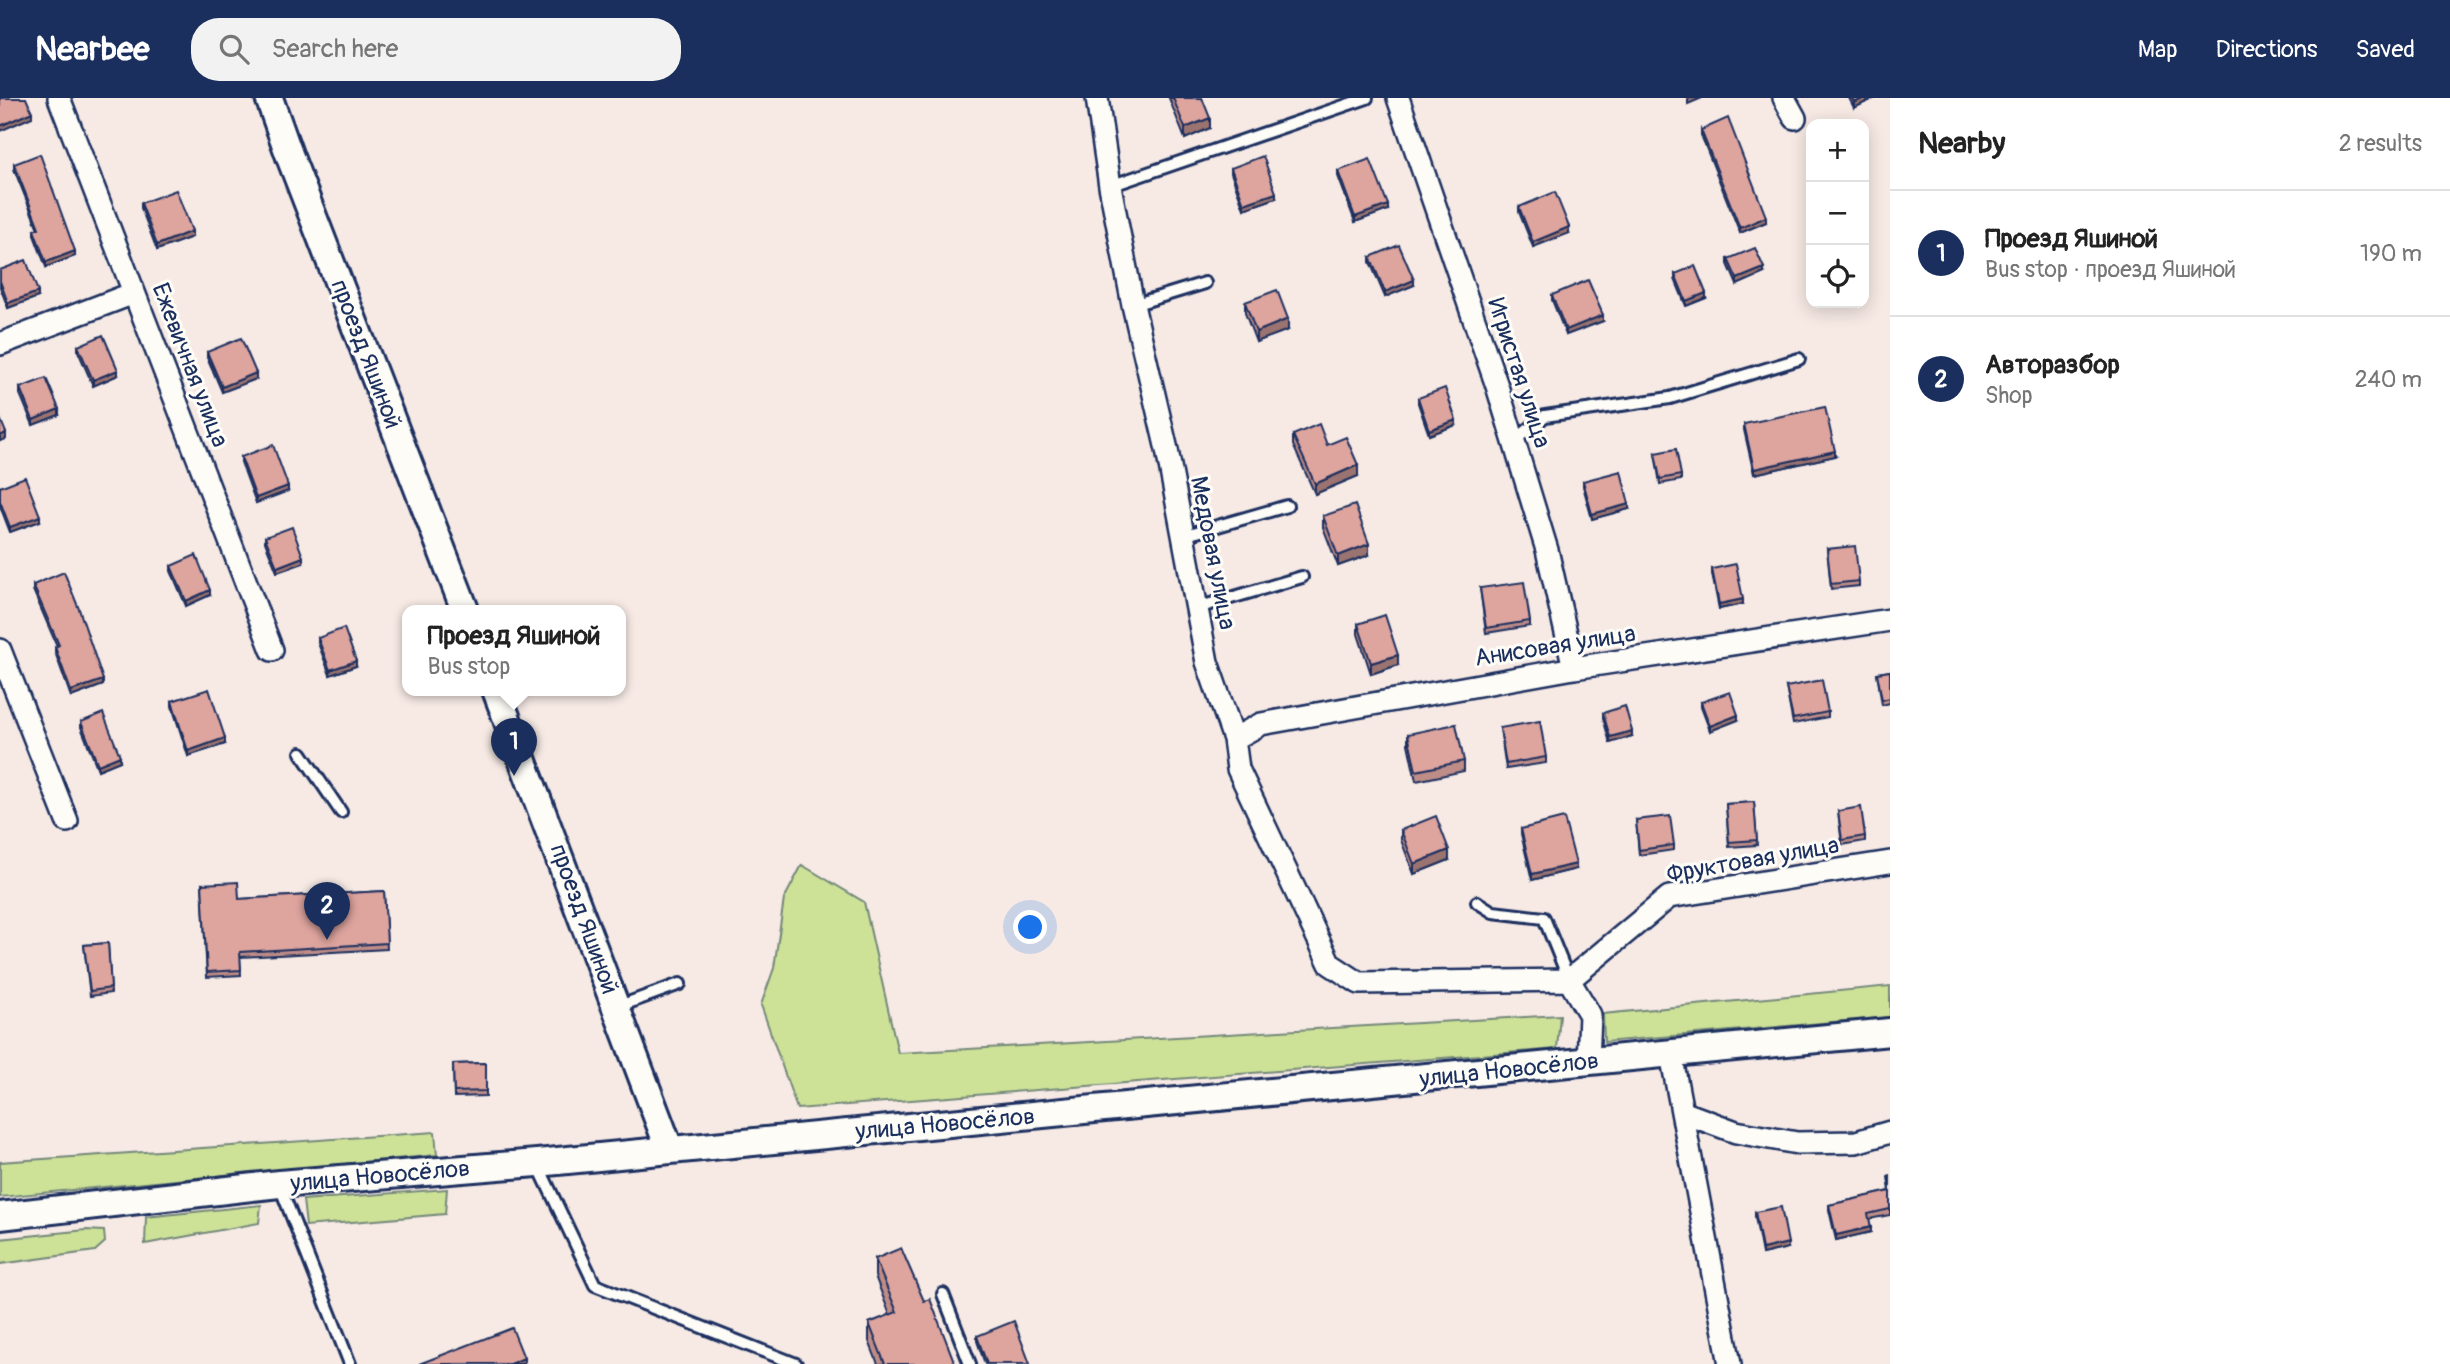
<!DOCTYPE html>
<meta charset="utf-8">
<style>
:root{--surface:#fff;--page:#f2f2f2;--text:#222;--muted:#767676;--line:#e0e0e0;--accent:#1b2f5e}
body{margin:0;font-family:Pangolin,sans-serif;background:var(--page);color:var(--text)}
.controls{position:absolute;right:21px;top:21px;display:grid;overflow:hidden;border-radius:14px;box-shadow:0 4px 18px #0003}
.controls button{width:63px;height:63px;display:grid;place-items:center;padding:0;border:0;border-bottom:2px solid var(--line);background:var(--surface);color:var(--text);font:35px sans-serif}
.you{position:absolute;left:1031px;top:830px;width:24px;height:24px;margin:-18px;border:5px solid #fff;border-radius:50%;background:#1a73e8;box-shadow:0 0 0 10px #1a73e833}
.badge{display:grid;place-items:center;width:46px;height:46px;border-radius:50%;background:var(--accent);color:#fff;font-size:23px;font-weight:700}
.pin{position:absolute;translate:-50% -58px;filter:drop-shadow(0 2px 4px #0008)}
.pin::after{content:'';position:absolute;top:37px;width:24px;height:21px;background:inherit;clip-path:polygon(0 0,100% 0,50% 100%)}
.popup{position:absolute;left:402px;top:507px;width:224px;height:91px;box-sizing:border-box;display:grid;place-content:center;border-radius:14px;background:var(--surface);filter:drop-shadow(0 2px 5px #0005);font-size:23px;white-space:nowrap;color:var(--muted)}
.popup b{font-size:26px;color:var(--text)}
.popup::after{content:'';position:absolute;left:50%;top:100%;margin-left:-14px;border:14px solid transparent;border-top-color:var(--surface)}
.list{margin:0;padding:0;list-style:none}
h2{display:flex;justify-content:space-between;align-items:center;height:91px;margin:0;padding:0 28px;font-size:30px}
h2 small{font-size:23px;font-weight:400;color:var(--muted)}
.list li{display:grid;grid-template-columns:46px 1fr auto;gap:21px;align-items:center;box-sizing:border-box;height:126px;padding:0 28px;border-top:2px solid var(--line)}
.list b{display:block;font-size:26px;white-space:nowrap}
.list p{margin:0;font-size:23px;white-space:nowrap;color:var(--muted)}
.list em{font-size:23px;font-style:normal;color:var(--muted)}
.icon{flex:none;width:38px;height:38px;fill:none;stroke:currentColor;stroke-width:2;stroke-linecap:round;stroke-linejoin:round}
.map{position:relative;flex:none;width:1890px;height:1266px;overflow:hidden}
header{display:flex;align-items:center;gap:42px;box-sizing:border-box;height:98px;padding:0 35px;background:var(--accent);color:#fff}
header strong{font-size:33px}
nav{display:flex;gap:38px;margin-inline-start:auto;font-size:24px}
.search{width:490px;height:63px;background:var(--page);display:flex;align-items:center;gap:18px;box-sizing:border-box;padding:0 24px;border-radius:28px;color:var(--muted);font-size:26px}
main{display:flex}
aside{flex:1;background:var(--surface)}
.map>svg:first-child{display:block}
</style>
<header>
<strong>Nearbee</strong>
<div class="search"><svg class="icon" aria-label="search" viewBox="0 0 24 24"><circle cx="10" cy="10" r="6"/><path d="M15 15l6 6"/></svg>Search here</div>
<nav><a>Map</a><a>Directions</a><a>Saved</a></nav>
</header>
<main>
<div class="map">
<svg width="1890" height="1266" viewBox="0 0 1890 1266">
<rect width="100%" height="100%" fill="#f7eae5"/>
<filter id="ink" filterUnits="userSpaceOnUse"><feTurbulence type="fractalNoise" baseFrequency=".0143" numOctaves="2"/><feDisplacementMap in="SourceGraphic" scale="14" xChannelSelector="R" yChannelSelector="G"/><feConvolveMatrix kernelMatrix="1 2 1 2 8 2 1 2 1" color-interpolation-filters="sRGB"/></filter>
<g filter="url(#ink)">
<path fill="#cde297" stroke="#74887a" stroke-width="2" d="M 802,767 L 864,804 L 898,955 L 1560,917 L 1557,951 L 797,1011 L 761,907 L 774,870 L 784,801 Z
M 1890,888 L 1890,919 L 1604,944 L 1603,916 Z
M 435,1034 L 437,1057 L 0,1099 L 0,1064 Z
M 447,1091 L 445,1116 L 306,1128 L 303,1102 Z
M 261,1107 L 259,1125 L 145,1146 L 146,1119 Z
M 86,1132 L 104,1133 L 105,1144 L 95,1153 L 0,1166 L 0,1141 Z"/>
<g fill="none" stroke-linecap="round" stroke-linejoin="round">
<defs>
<path id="service" d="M 1110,88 L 1367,0
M 1133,207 L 1205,185
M 1514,343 L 1545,318 L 1670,300 L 1799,261
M 1183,438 L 1287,408
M 1197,510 L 1302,479
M 301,655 L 341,714
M 1477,804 L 1493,814 L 1544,820 L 1569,882
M 617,909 L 680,886
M 537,1065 L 595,1187 L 796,1266
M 279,1086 L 350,1266
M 943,1196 L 970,1266"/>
<path id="minor" d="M 59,0 L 272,552
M 1097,0 L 1110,88 L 1133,207 L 1167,352 L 1207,564 L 1234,641 L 1238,671 L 1330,866 L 1359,885 L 1569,882 L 1669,799 L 1890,764
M 1398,0 L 1497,288 L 1547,452 L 1574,570
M 1784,0 L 1795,20
M 0,246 L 134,195
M 0,552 L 67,723
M 1234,641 L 1261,626 L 1574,570 L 1890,522
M 1569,882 L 1590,917 L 1588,964
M 1671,956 L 1730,1266
M 1682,1014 L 1736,1034 L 1797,1045 L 1856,1044 L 1890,1034"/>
<path id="tertiary" d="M 269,0 L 290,59 L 465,512
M 496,592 L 669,1050
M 0,1118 L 279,1086 L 537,1065 L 1890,934"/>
</defs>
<use href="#service" stroke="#1b2f5e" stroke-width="16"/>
<use href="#minor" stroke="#1b2f5e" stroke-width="26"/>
<use href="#tertiary" stroke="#1b2f5e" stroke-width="32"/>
<use href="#service" stroke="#fdfcf7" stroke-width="10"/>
<use href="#minor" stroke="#fdfcf7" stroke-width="21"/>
<use href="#tertiary" stroke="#fdfcf7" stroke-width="26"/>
</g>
<path fill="#bf8d88" stroke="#1b2f5e" stroke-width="2" d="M 1169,0 L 1202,0 L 1210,30 L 1185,41 Z
M 1849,0 L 1875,0 L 1854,10 Z
M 1701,32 L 1766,124 L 1740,135 L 1701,37 Z
M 14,66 L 75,158 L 46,169 L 34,137 L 34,132 L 38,131 L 14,71 Z
M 1231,70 L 1276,100 L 1244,111 L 1231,75 Z
M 1338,73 L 1388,112 L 1355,124 L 1338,78 Z
M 141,105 L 192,139 L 157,152 L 141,110 Z
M 1519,109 L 1569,135 L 1533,149 L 1519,114 Z
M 1370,159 L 1414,187 L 1385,199 L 1370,164 Z
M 1728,161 L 1764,175 L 1737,187 L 1728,166 Z
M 0,172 L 38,199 L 8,210 L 0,189 Z
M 1675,176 L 1706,200 L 1686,208 L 1675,181 Z
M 1552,197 L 1603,223 L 1566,237 L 1552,202 Z
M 1245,204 L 1288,232 L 1256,244 L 1245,215 Z
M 78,248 L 118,277 L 93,288 L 78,253 Z
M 207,254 L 256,281 L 222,294 L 207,259 Z
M 20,290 L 59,317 L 33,327 L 20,296 Z
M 1418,300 L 1456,327 L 1429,337 L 1418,305 Z
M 1744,326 L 1835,358 L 1754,376 L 1744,332 Z
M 1293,337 L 1327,347 L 1358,378 L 1315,396 L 1293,347 Z
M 1655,355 L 1681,377 L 1681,382 L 1660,386 Z
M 241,359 L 288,393 L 256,405 L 241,364 Z
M 1583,383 L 1629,411 L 1592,421 L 1583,388 Z
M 0,389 L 40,423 L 10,434 L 0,408 Z
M 1323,418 L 1369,457 L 1338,468 L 1323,429 Z
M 265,439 L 303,465 L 277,474 L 265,444 Z
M 1827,451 L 1859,483 L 1859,488 L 1831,491 Z
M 171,468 L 210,497 L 186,508 L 171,473 Z
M 1712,471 L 1743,506 L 1719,511 L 1712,476 Z
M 33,487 L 103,587 L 71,599 L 55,554 L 55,549 L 57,548 L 33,492 Z
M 1480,490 L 1530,523 L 1530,528 L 1486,535 Z
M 1358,526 L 1398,567 L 1371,576 L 1358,536 Z
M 318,540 L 356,568 L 330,577 L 318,545 Z
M 1890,573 L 1890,605 L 1882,607 L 1877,575 Z
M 1786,589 L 1828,614 L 1828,619 L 1793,626 Z
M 172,603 L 225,646 L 188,658 L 172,608 Z
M 1701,604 L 1738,622 L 1710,633 L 1701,609 Z
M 1603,615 L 1632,638 L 1610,645 L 1603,620 Z
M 81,624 L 120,663 L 98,672 L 81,629 Z
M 1500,630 L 1546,659 L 1546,665 L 1506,671 Z
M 1408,636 L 1464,663 L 1464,673 L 1416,683 L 1408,646 Z
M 1754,704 L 1757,747 L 1729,749 L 1726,706 Z
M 1838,713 L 1865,738 L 1865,743 L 1842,747 Z
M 1636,722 L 1674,747 L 1674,752 L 1639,757 Z
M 1521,731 L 1576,771 L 1532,782 L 1521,736 Z
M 1401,732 L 1449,762 L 1414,776 L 1401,742 Z
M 202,786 L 239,801 L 384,793 L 387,851 L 240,859 L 241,877 L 207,879 Z
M 108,845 L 111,895 L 90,898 L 84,847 Z
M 486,965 L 486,998 L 454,999 L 453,966 Z
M 1890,1078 L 1890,1117 L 1869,1121 L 1871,1134 L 1836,1142 L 1829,1112 L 1829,1107 L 1890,1093 L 1888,1079 Z
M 1755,1114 L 1788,1150 L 1762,1156 L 1755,1119 Z
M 875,1161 L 924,1203 L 955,1266 L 878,1266 L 869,1243 L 869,1225 L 890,1217 L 875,1178 Z
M 977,1238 L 1030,1266 L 985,1266 L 977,1243 Z"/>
<path fill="#9b736f" stroke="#1b2f5e" stroke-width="2" d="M 1690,0 L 1702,0 L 1688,6 L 1688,1 Z
M 1864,0 L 1875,0 L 1854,10 L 1854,5 Z
M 32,14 L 32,19 L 0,33 L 0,28 Z
M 1210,20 L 1210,30 L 1185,41 L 1185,30 Z
M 1276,95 L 1276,100 L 1244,111 L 1244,106 Z
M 1388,107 L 1388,112 L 1355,124 L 1355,119 Z
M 1766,119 L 1766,124 L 1740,135 L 1740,130 Z
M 1569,129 L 1569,135 L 1533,149 L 1533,144 Z
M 192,133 L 192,139 L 157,152 L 157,147 Z
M 75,153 L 75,158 L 46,169 L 46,164 Z
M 1764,170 L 1764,175 L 1737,187 L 1737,181 Z
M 1414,182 L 1414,187 L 1385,199 L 1385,194 Z
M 38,194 L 38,199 L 8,210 L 8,205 Z
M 1706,195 L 1706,200 L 1686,208 L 1686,203 Z
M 1603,217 L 1603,223 L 1566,237 L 1566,232 Z
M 1288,221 L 1288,232 L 1256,244 L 1256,234 Z
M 118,272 L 118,277 L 93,288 L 93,282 Z
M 256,275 L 256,281 L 222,294 L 222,289 Z
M 59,311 L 59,317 L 33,327 L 33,322 Z
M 1456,322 L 1456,327 L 1429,337 L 1429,332 Z
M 6,335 L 6,341 L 0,343 L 0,338 Z
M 1835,353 L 1835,358 L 1754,376 L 1754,371 Z
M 1358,367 L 1358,378 L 1315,396 L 1315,386 Z
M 288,388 L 288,393 L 256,405 L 256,400 Z
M 1629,406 L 1629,411 L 1592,421 L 1592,416 Z
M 40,418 L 40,423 L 10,434 L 10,429 Z
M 1369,446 L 1369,457 L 1338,468 L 1338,458 Z
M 303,459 L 303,465 L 277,474 L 277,469 Z
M 210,492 L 210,497 L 186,508 L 186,503 Z
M 1743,501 L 1743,506 L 1719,511 L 1719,506 Z
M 1398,557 L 1398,567 L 1371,576 L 1371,565 Z
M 356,563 L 356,568 L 330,577 L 330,572 Z
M 103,582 L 103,587 L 71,599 L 71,593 Z
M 1738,617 L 1738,622 L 1710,633 L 1710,628 Z
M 1632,633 L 1632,638 L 1610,645 L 1610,639 Z
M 225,640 L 225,646 L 188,658 L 188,653 Z
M 120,658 L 120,663 L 98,672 L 98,667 Z
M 1449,752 L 1449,762 L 1414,776 L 1414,766 Z
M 1576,766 L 1576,771 L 1532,782 L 1532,776 Z
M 1871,1129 L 1871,1134 L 1836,1142 L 1836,1137 Z
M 1788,1145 L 1788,1150 L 1762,1156 L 1762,1151 Z
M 524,1260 L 524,1266 L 510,1266 Z"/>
<path fill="#dea49e" stroke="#1b2f5e" stroke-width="2" d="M 0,0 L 26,0 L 32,14 L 0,28 Z
M 1173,0 L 1202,0 L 1210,20 L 1185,30 Z
M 1852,0 L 1864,0 L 1854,5 Z
M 1728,20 L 1766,119 L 1740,130 L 1701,32 Z
M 40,56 L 75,153 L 46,164 L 34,132 L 39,130 L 14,66 Z
M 1263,58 L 1276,95 L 1244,106 L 1231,70 Z
M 1370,61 L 1388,107 L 1355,119 L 1338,73 Z
M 176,92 L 192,133 L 157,147 L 141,105 Z
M 1555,94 L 1569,129 L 1533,144 L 1519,109 Z
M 1399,147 L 1414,182 L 1385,194 L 1370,159 Z
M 1755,150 L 1764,170 L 1737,181 L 1728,161 Z
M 26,162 L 38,194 L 8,205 L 0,183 L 0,172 Z
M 1695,168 L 1706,195 L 1686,203 L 1675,176 Z
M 1588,182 L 1603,217 L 1566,232 L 1552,197 Z
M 1277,192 L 1288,221 L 1256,234 L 1245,204 Z
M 103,237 L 118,272 L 93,282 L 78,248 Z
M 241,240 L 256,275 L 222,289 L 207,254 Z
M 46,280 L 59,311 L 33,322 L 20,290 Z
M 1445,290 L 1456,322 L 1429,332 L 1418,300 Z
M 1825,309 L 1835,353 L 1754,371 L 1744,326 Z
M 0,320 L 6,335 L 0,338 Z
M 1319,326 L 1327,347 L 1346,339 L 1358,367 L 1315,386 L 1293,337 Z
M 273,347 L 288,388 L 256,400 L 241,359 Z
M 1676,351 L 1681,377 L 1660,381 L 1655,355 Z
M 1621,373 L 1629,406 L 1592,416 L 1583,383 Z
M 25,379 L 40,418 L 10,429 L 0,403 L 0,389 Z
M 1355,407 L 1369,446 L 1338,458 L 1323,418 Z
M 292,429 L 303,459 L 277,469 L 265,439 Z
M 1855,448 L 1859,483 L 1831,486 L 1827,451 Z
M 196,457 L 210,492 L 186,503 L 171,468 Z
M 1736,466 L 1743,501 L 1719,506 L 1712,471 Z
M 64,474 L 79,511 L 103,582 L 71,593 L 55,549 L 59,547 L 33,487 Z
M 1524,484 L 1530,523 L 1486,530 L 1480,490 Z
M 1385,517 L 1398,557 L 1371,565 L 1358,526 Z
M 344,530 L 356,563 L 330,572 L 318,540 Z
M 1890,573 L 1890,600 L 1882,602 L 1877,575 Z
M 1822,582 L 1828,614 L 1793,621 L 1786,589 Z
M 209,591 L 225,640 L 188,653 L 172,603 Z
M 1730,594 L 1738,617 L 1710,628 L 1701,604 Z
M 1625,608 L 1632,633 L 1610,639 L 1603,615 Z
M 103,615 L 120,658 L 98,667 L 81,624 Z
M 1540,623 L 1546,659 L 1506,666 L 1500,630 Z
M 1456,626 L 1464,663 L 1416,673 L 1408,636 Z
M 1754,704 L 1757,742 L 1729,744 L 1726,706 Z
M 1861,709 L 1865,738 L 1842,742 L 1838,713 Z
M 1436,718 L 1449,752 L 1414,766 L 1401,732 Z
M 1670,718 L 1674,747 L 1639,752 L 1636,722 Z
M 1564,720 L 1576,766 L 1532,776 L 1521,731 Z
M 238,784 L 239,801 L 384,793 L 387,845 L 240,854 L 241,872 L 207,874 L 202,786 Z
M 108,845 L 111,890 L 90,893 L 84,847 Z
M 486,965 L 486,993 L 454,994 L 453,966 Z
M 1890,1093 L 1890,1111 L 1868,1116 L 1871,1129 L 1836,1137 L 1829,1107 Z
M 1781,1109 L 1788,1145 L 1762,1151 L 1755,1114 Z
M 901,1150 L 924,1203 L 930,1201 L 955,1266 L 885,1266 L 869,1225 L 897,1214 L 875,1161 Z
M 1014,1223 L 1030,1266 L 987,1266 L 977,1238 Z
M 512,1230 L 524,1260 L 510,1266 L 419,1266 Z"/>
</g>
<g text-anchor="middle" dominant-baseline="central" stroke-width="6" stroke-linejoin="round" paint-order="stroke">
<g font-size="24" fill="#1b2f5e" stroke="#fdfcf7">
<text transform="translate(366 256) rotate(69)">проезд Яшиной</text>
<text transform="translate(190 267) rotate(69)">Ежевичная улица</text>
<text transform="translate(1519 275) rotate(72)">Игристая улица</text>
<text transform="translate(1213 455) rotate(79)">Медовая улица</text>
<text transform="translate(1555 548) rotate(-9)">Анисовая улица</text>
<text transform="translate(1753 762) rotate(-10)">Фруктовая улица</text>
<text transform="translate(584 821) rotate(70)">проезд Яшиной</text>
<text transform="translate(1509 972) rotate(-6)">улица Новосёлов</text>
<text transform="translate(945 1026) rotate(-5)">улица Новосёлов</text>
<text transform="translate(380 1078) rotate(-5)">улица Новосёлов</text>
</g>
</g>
</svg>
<div class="controls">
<button>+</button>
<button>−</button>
<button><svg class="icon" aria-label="locate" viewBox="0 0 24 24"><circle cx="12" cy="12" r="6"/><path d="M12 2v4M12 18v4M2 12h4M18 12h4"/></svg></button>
</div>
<div class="you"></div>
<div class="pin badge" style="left:514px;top:678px">1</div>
<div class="popup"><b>Проезд Яшиной</b>Bus stop</div>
<div class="pin badge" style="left:327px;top:842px">2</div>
</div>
<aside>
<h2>Nearby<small>2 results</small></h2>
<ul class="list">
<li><span class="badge">1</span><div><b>Проезд Яшиной</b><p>Bus stop · проезд Яшиной</p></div><em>190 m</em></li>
<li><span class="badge">2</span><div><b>Авторазбор</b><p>Shop</p></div><em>240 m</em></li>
</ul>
</aside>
</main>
